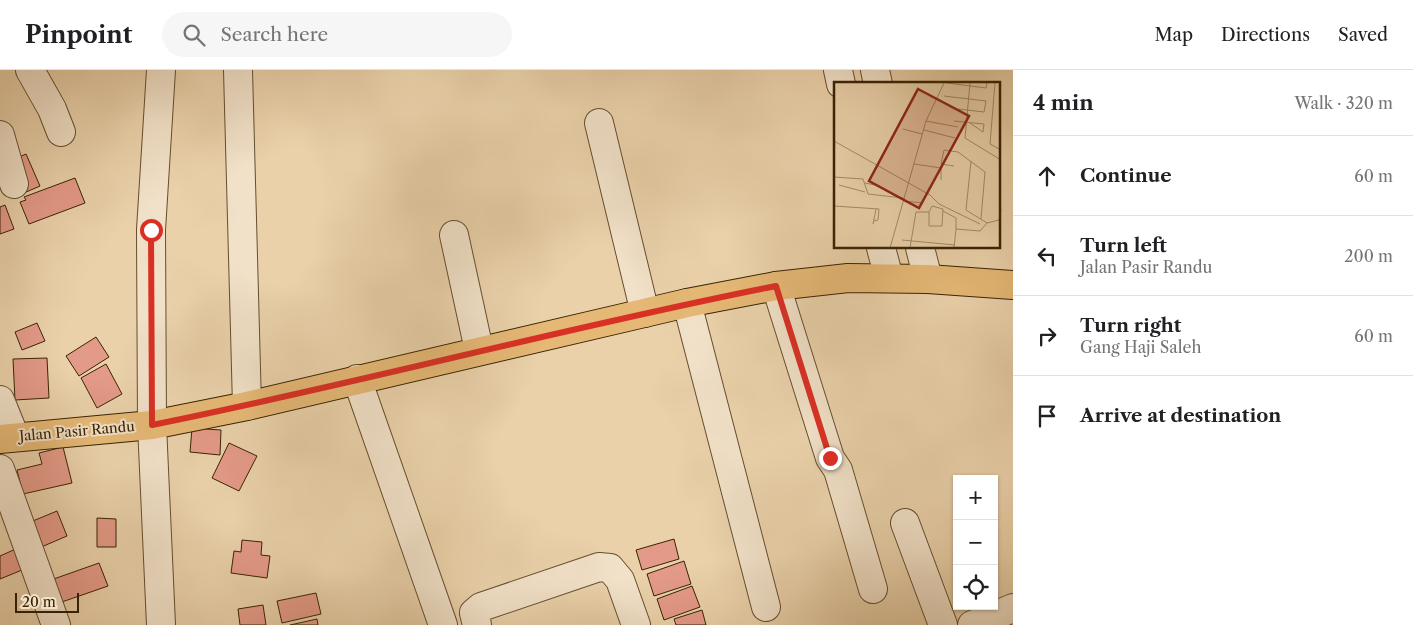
<!DOCTYPE html>
<meta charset="utf-8">
<style>
:root{--surface:#fff;--page:#f6f6f6;--text:#202124;--muted:#757577;--line:#e0e0e0}
body{margin:0;font-family:"Libre Caslon Text",serif;background:var(--page);color:var(--text)}
.controls{position:absolute;right:15px;bottom:15px;display:grid;overflow:hidden;border-radius:0px;box-shadow:0 1px 4px #0004}
.controls button{width:45px;height:45px;display:grid;place-items:center;padding:0;border:0;border-bottom:1px solid var(--line);background:var(--surface);color:var(--text);font:25px sans-serif}
.scale{position:absolute;left:15px;bottom:12px;width:64px;box-sizing:border-box;padding-left:5px;border:2px solid #392304;border-top:0;font-size:14px;line-height:18px;white-space:nowrap;color:#392304;-webkit-text-stroke:4px #f1e1c8;paint-order:stroke}
.stop{position:absolute;width:15px;height:15px;margin:-11px;border:4px solid #d93025;border-radius:50%;background:#fff}
.stop.end{background:#d93025;border-color:#fff;box-shadow:0 1px 5px #0008}
.list{margin:0;padding:0;list-style:none}
h2{display:flex;justify-content:space-between;align-items:center;height:65px;margin:0;padding:0 20px;font-size:21px}
h2 small{font-size:16px;font-weight:400;color:var(--muted)}
.list li{display:grid;grid-template-columns:32px 1fr auto;gap:15px;align-items:center;box-sizing:border-box;height:80px;padding:0 20px;border-top:1px solid var(--line)}
.list b{display:block;font-size:19px;white-space:nowrap}
.list p{margin:0;font-size:16px;white-space:nowrap;color:var(--muted)}
.list em{font-size:16px;font-style:normal;color:var(--muted)}
.icon{flex:none;width:28px;height:28px;fill:none;stroke:currentColor;stroke-width:2;stroke-linecap:round;stroke-linejoin:round}
.map{position:relative;flex:none;width:1013px;height:555px;overflow:hidden}
header{display:flex;align-items:center;gap:30px;box-sizing:border-box;height:70px;padding:0 25px;background:var(--surface);border-bottom:1px solid var(--line)}
header strong{font-size:24px}
nav{display:flex;gap:28px;margin-inline-start:auto;font-size:18px}
.search{width:350px;height:45px;background:var(--page);display:flex;align-items:center;gap:12px;box-sizing:border-box;padding:0 18px;border-radius:28px;color:var(--muted);font-size:19px}
main{display:flex}
aside{flex:1;background:var(--surface)}
.map>svg:first-child{display:block}
</style>
<header>
<strong>Pinpoint</strong>
<div class="search"><svg class="icon" aria-label="search" viewBox="0 0 24 24"><circle cx="10" cy="10" r="6"/><path d="M15 15l6 6"/></svg>Search here</div>
<nav><a>Map</a><a>Directions</a><a>Saved</a></nav>
</header>
<main>
<div class="map">
<svg width="1013" height="555" viewBox="0 0 1013 555">
<rect width="100%" height="100%" fill="#ead1aa"/>
<filter id="stains"><feTurbulence type="fractalNoise" baseFrequency=".004" numOctaves="4"/><feColorMatrix values="0 0 0 0 .2 0 0 0 0 .09 0 0 0 0 .02 0 0 0 .5 -.17"/></filter>
<radialGradient id="worn" r=".72"><stop offset=".6" stop-color="#630" stop-opacity="0"/><stop offset="1" stop-color="#630" stop-opacity=".3"/></radialGradient>
<path fill="#e49a88" stroke="#392304" d="M 26,84 L 40,116 L 24,123 L 10,91 Z
M 75,108 L 85,133 L 29,154 L 20,132 L 26,130 L 24,127 Z
M 5,135 L 14,159 L 0,164 L 0,137 Z
M 37,253 L 45,271 L 22,280 L 15,262 Z
M 96,267 L 109,287 L 79,306 L 66,286 Z
M 47,288 L 49,328 L 15,330 L 13,289 Z
M 106,294 L 122,324 L 97,338 L 81,308 Z
M 192,358 L 221,360 L 220,385 L 190,382 Z
M 229,373 L 257,386 L 239,421 L 212,408 Z
M 63,377 L 72,413 L 23,424 L 17,400 L 42,394 L 39,383 Z
M 57,441 L 67,466 L 39,478 L 28,453 Z
M 97,448 L 116,449 L 116,477 L 97,477 Z
M 674,469 L 679,489 L 642,500 L 636,480 Z
M 242,470 L 262,472 L 261,485 L 270,486 L 267,508 L 231,503 L 234,481 L 241,482 Z
M 18,478 L 27,498 L 0,509 L 0,486 Z
M 684,491 L 691,514 L 654,526 L 647,504 Z
M 99,493 L 108,516 L 56,534 L 48,511 Z
M 692,516 L 700,537 L 664,550 L 657,529 Z
M 316,523 L 321,544 L 282,553 L 277,531 Z
M 263,535 L 266,555 L 240,555 L 238,539 Z
M 702,540 L 706,555 L 676,555 L 674,549 Z
M 317,549 L 318,555 L 290,555 Z"/>
<g fill="none" stroke-linecap="round" stroke-linejoin="round">
<defs>
<path id="minor" d="M 30,0 L 52,39 L 61,62
M 238,0 L 247,336
M 838,0 L 841,14
M 875,0 L 878,14
M 599,53 L 645,243
M 0,65 L 14,114
M 454,165 L 479,280
M 881,178 L 889,208
M 920,178 L 928,209
M 776,216 L 830,388 L 838,400 L 873,519
M 687,233 L 766,537
M 357,309 L 443,555
M 0,330 L 15,367
M 0,399 L 56,555
M 905,453 L 943,555
M 161,555 L 152,355 L 151,160 L 161,0
M 477,555 L 474,543 L 481,537 L 599,497 L 610,498 L 620,510 L 636,555
M 972,555 L 1013,538"/>
<path id="major" d="M 0,369 L 152,355 L 247,336 L 687,233 L 776,216 L 848,208 L 928,209 L 1013,215"/>
</defs>
<use href="#minor" stroke="#654e2e" stroke-width="30"/>
<use href="#major" stroke="#392304" stroke-width="30"/>
<use href="#minor" stroke="#f1e1c8" stroke-width="28"/>
<use href="#major" stroke="#e5b875" stroke-width="28"/>
</g>
<g fill="none" stroke-linecap="round" stroke-linejoin="round">
<path stroke="#d93025" stroke-width="6" d="M 151,160 L 152,355 C 361,313 567,257 776,216 L 830,388"/>
</g>
<g text-anchor="middle" dominant-baseline="central" stroke-width="4" stroke-linejoin="round" paint-order="stroke">
<g font-size="14" fill="#392304" stroke="#f1e1c8">
<text transform="translate(77 361) rotate(-5)">Jalan Pasir Randu</text>
</g>
</g>
<g transform="translate(834 12)">
<rect width="166" height="166" fill="#ead1aa"/>
<path fill="none" stroke="#a38b68" stroke-width="1" d="M 113,1 L 152,6 L 153,1M 136,1 L 131,56 L 167,78M 161,1 L 156,62 L 167,68M 110,14 L 152,19 L 150,30 L 124,27M 92,39 L 124,45M 120,39 L 150,42 L 149,50 L 136,41M 69,47 L 88,52M 90,48 L 121,56M 0,59 L 96,113 L 105,122 L 146,142M 137,79 L 132,128 L 153,141M 80,82 L 107,86 L 107,98M 120,84 L 107,82 L 110,68 L 124,70 L 151,90 L 147,137M 0,95 L 29,97 L 34,112 L 69,116M 31,101 L 46,104M 5,103 L 31,110M 70,119 L 89,121M 0,124 L 45,127 L 44,138 L 40,139M 109,129 L 122,136 L 122,147M 39,142 L 42,127M 68,158 L 121,163M 56,166 L 92,39 L 110,1M 76,166 L 82,130 L 95,130 L 95,144 L 108,144 L 109,127 L 98,124 L 95,130M 120,166 L 122,147 L 146,149 L 153,141 L 165,138 L 167,128"/>
<path fill="#8f2418" fill-opacity="0.15" stroke="#8f2418" stroke-width="2.5" d="M 84,7 L 135,34 L 85,126 L 35,99 Z"/>
<rect width="166" height="166" fill="none" stroke="#392304" stroke-width="2.5"/>
</g>
<rect width="100%" height="100%" filter="url(#stains)"/>
<rect width="100%" height="100%" fill="url(#worn)"/>
</svg>
<div class="controls">
<button>+</button>
<button>−</button>
<button><svg class="icon" aria-label="locate" viewBox="0 0 24 24"><circle cx="12" cy="12" r="6"/><path d="M12 2v4M12 18v4M2 12h4M18 12h4"/></svg></button>
</div>
<div class="scale">20 m</div>
<div class="stop" style="left:151px;top:160px"></div>
<div class="stop end" style="left:830px;top:388px"></div>
</div>
<aside>
<h2>4 min<small>Walk · 320 m</small></h2>
<ul class="list">
<li><svg class="icon" aria-label="ahead" viewBox="0 0 24 24"><path d="M12 20V5M6 11l6-6 6 6"/></svg><div><b>Continue</b></div><em>60 m</em></li>
<li><svg class="icon" aria-label="left" viewBox="0 0 24 24"><path d="M17 20v-9H6M10 6l-5 5 5 5"/></svg><div><b>Turn left</b><p>Jalan Pasir Randu</p></div><em>200 m</em></li>
<li><svg class="icon" aria-label="right" viewBox="0 0 24 24"><path d="M7 20v-9h11M14 6l5 5-5 5"/></svg><div><b>Turn right</b><p>Gang Haji Saleh</p></div><em>60 m</em></li>
<li><svg class="icon" aria-label="arrive" viewBox="0 0 24 24"><path d="M6 21V4h12l-3 4 3 4H6"/></svg><div><b>Arrive at destination</b></div></li>
</ul>
</aside>
</main>
